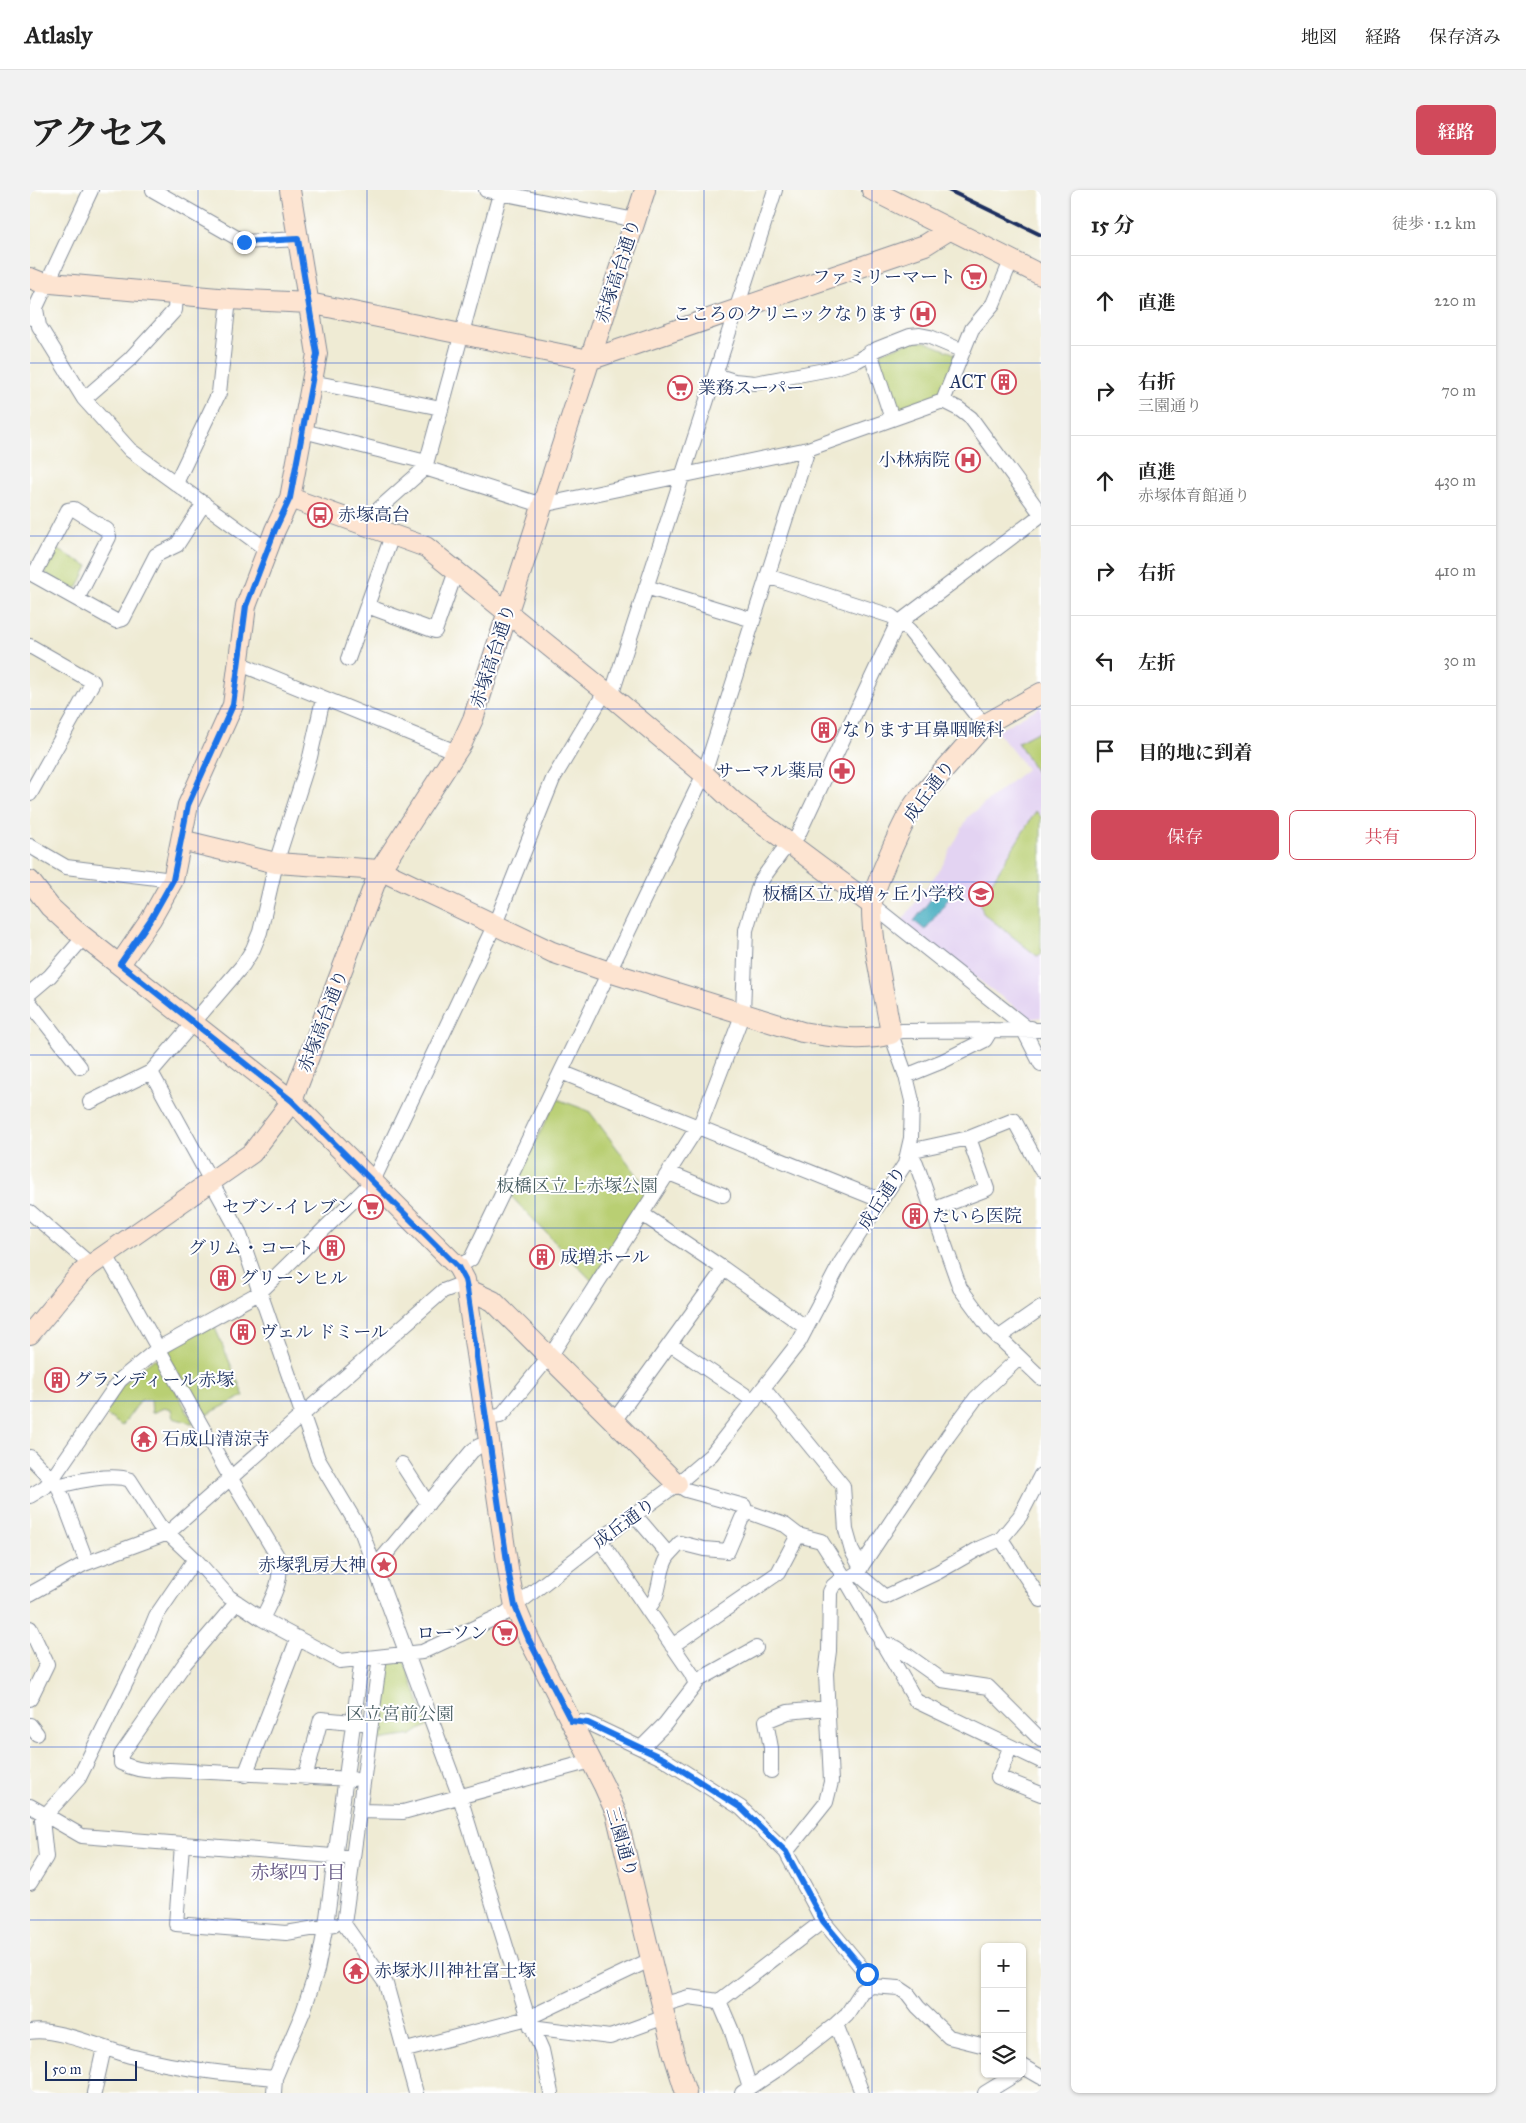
<!DOCTYPE html>
<html lang="ja">
<meta charset="utf-8">
<style>
:root{--surface:#fff;--page:#f2f2f2;--text:#222;--muted:#767676;--line:#e0e0e0;--accent:#d1495b}
body{margin:0;font-family:"IM FELL Great Primer","Noto Serif JP",serif;background:var(--page);color:var(--text)}
.controls{position:absolute;right:15px;bottom:15px;display:grid;overflow:hidden;border-radius:8px;box-shadow:0 1px 4px #0004}
.controls button{width:45px;height:45px;display:grid;place-items:center;padding:0;border:0;border-bottom:1px solid var(--line);background:var(--surface);color:var(--text);font:25px sans-serif}
.scale{position:absolute;left:15px;bottom:12px;width:92px;box-sizing:border-box;padding-left:5px;border:2px solid #1b2f5e;border-top:0;font-size:14px;line-height:18px;white-space:nowrap;color:#1b2f5e;-webkit-text-stroke:4px #fff;paint-order:stroke}
.stop{position:absolute;width:15px;height:15px;margin:-11px;border:4px solid #1a73e8;border-radius:50%;background:#fff}
.stop.end{background:#1a73e8;border-color:#fff;box-shadow:0 1px 5px #0008}
.list{margin:0;padding:0;list-style:none}
h2{display:flex;justify-content:space-between;align-items:center;height:65px;margin:0;padding:0 20px;font-size:21px}
h2 small{font-size:16px;font-weight:400;color:var(--muted)}
.list li{display:grid;grid-template-columns:32px 1fr auto;gap:15px;align-items:center;box-sizing:border-box;height:90px;padding:0 20px;border-top:1px solid var(--line)}
.list b{display:block;font-size:19px;white-space:nowrap}
.list p{margin:0;font-size:16px;white-space:nowrap;color:var(--muted)}
.list em{font-size:16px;font-style:normal;color:var(--muted)}
.actions{display:flex;gap:10px;padding:15px 20px}
.actions a{flex:1;padding:11px 0;border:1px solid var(--accent);border-radius:8px;text-align:center;font-size:18px;color:var(--accent)}
.actions .main{background:var(--accent);color:#fff}
.icon{flex:none;width:28px;height:28px;fill:none;stroke:currentColor;stroke-width:2;stroke-linecap:round;stroke-linejoin:round}
.map{position:relative;flex:none;width:1011px;height:1903px;overflow:hidden;border-radius:8px}
header{display:flex;align-items:center;gap:30px;box-sizing:border-box;height:70px;padding:0 25px;background:var(--surface);border-bottom:1px solid var(--line)}
header strong{font-size:24px}
nav{display:flex;gap:28px;margin-inline-start:auto;font-size:18px}
.intro{display:flex;align-items:center;justify-content:space-between;box-sizing:border-box;height:120px;padding:0 30px}
h1{margin:0;font-size:35px}
.button{padding:12px 22px;border-radius:8px;background:var(--accent);color:#fff;font-size:18px;font-weight:700}
main{display:flex;gap:30px;padding:0 30px}
aside{flex:1;background:var(--surface);border-radius:8px;box-shadow:0 1px 4px #0004}
.map>svg:first-child{display:block}
</style>
<header>
<strong>Atlasly</strong>
<nav><a>地図</a><a>経路</a><a>保存済み</a></nav>
</header>
<div class="intro"><h1>アクセス</h1><a class="button">経路</a></div>
<main>
<div class="map">
<svg width="1011" height="1903" viewBox="0 0 1011 1903">
<rect width="100%" height="100%" fill="#fff"/>
<filter id="ink" filterUnits="userSpaceOnUse"><feTurbulence type="fractalNoise" baseFrequency=".02" numOctaves="2"/><feDisplacementMap in="SourceGraphic" scale="10" xChannelSelector="R" yChannelSelector="G"/><feConvolveMatrix kernelMatrix="1 2 1 2 8 2 1 2 1" color-interpolation-filters="sRGB"/></filter>
<filter id="wash" filterUnits="userSpaceOnUse"><feTurbulence type="fractalNoise" baseFrequency=".0096" numOctaves="4" result="noise"/><feDisplacementMap in="SourceGraphic" scale="20" xChannelSelector="R" yChannelSelector="G"/><feGaussianBlur stdDeviation="1.12" result="paint"/><feColorMatrix in="noise" values="0 0 0 0 0 0 0 0 0 0 0 0 0 0 0 0 0 1.4 0 .05"/><feComposite in="paint" operator="in"/></filter>
<g filter="url(#wash)">
<rect width="100%" height="100%" fill="#efebd4"/>
<path fill="#e3d3f2" d="M 1011,516 L 1011,827 L 1001,829 L 871,732 L 912,676 L 938,627 L 997,579 L 968,543 L 969,540 Z"/>
<path fill="#b9cf73" stroke="#6a7f68" d="M 884,151 L 896,152 L 923,163 L 926,169 L 910,207 L 870,220 L 865,219 L 849,168 L 851,162 Z
M 25,358 L 58,376 L 48,397 L 43,399 L 16,384 L 14,377 Z
M 1011,540 L 1011,591 L 988,552 Z
M 1006,621 L 1011,627 L 1011,765 L 1007,766 L 953,723 L 950,711 Z
M 527,909 L 559,921 L 620,1002 L 562,1091 L 479,1004 Z
M 183,1133 L 214,1206 L 174,1226 L 141,1172 L 138,1164 L 139,1159 Z
M 124,1169 L 129,1170 L 164,1234 L 143,1228 L 141,1220 L 134,1218 L 122,1223 L 121,1210 L 111,1210 L 92,1236 L 75,1224 L 93,1194 Z
M 374,1470 L 398,1535 L 382,1545 L 343,1551 L 352,1476 L 357,1471 Z"/>
<path fill="#3faabe" stroke="#2d6c8e" d="M 911,696 L 922,704 L 895,740 L 884,731 Z"/>
</g>
<g filter="url(#ink)">
<g fill="none" stroke-linecap="round" stroke-linejoin="round">
<defs>
<path id="street" d="M 123,0 L 214,52 L 268,49
M 456,0 L 605,30
M 6,119 L 9,136 L 54,209 L 100,260 L 237,360
M 1,128 L 61,0
M 840,162 L 862,229
M 685,185 L 704,191 L 725,193 L 800,179 L 828,170 L 847,159 L 880,146 L 890,145 L 900,147 L 933,161
M 282,192 L 411,218
M 54,209 L 100,169 L 145,120 L 146,104
M 913,211 L 942,139 L 963,114 L 981,71
M 273,241 L 396,272
M 395,278 L 512,315 L 778,259 L 913,211 L 929,219 L 941,228 L 1011,324
M 146,293 L 189,203 L 199,109
M 333,333 L 395,278 L 471,0
M 0,383 L 86,431 L 93,429 L 126,365 L 147,355 L 174,313
M 4,385 L 38,320 L 44,319 L 77,340 L 79,347 L 47,409
M 737,386 L 861,426 L 879,440 L 954,535
M 616,397 L 723,430
M 337,416 L 405,441 L 426,381
M 0,456 L 63,492 L 0,604
M 318,469 L 363,343
M 208,473 L 426,562
M 581,506 L 745,0
M 293,509 L 280,567 L 246,673 L 230,742 L 223,759 L 213,775 L 121,882 L 209,1042 L 288,1269 L 332,1343 L 430,1607 L 498,1828 L 512,1860 L 521,1903
M 0,656 L 36,677 L 143,690
M 842,715 L 998,839 L 1001,838
M 0,803 L 20,786 L 54,747
M 0,813 L 50,877
M 993,839 L 1011,874
M 531,882 L 850,1010
M 876,886 L 913,871 L 955,850 L 961,840
M 60,912 L 121,882
M 1011,980 L 984,930 L 939,948 L 879,961 L 886,973 L 930,1098 L 960,1139 L 1011,1188
M 639,983 L 693,1005
M 902,1020 L 957,999 L 939,948
M 0,1022 L 61,1075
M 612,1024 L 694,1079 L 771,1134 L 777,1137
M 76,1065 L 200,1287 L 246,1364 C 256,1388 242,1408 232,1429
M 428,1077 L 441,1069 L 674,584 L 778,259
M 968,1148 L 1011,1118
M 640,1154 L 724,1211
M 733,1198 L 813,1296 L 816,1340 L 822,1361 L 831,1378
M 456,1228 L 470,1226 L 474,1222 L 523,1162 L 672,930 L 713,823 L 716,740 L 730,692 L 751,663 L 768,645 L 867,434 L 1011,325
M 584,1231 L 694,1079
M 0,1267 L 28,1296 C 46,1291 83,1283 100,1290 L 129,1335 L 165,1369 L 199,1407 L 232,1429 L 310,1471 L 392,1462 L 476,1423 L 570,1350 L 647,1294 L 681,1265 L 769,1152 L 811,1072 L 875,974 L 881,948 L 882,911 L 876,886 L 861,844 L 872,841 L 1011,840
M 372,1274 L 398,1314
M 647,1294 L 656,1300 L 714,1316 L 716,1324 L 721,1323 L 755,1335 L 768,1345 L 791,1351 L 816,1390 L 886,1511 L 1011,1571
M 28,1296 L 57,1373
M 0,1306 L 15,1297 L 22,1289 L 90,1190 L 129,1158 L 229,1103 L 343,991 L 465,734 L 523,589 L 575,502
M 604,1324 L 639,1365 C 627,1379 633,1406 617,1419
M 971,1349 L 1011,1410
M 570,1350 L 661,1483 L 666,1494 L 635,1534 L 611,1558
M 639,1365 L 650,1353 L 674,1359 L 698,1361 L 712,1328 L 716,1324
M 345,1377 L 442,1261 L 449,1256 L 460,1255
M 827,1383 L 855,1407 L 908,1382 L 950,1358 L 971,1349 L 990,1326 L 1011,1285
M 0,1404 L 54,1374 L 138,1343 L 413,1101 L 426,1096 L 437,1099
M 207,1412 L 155,1473 L 91,1565 L 91,1573 C 107,1581 122,1582 139,1580 L 323,1589
M 0,1438 L 17,1474 L 0,1509
M 851,1453 L 867,1458 L 912,1490 L 958,1497 L 1011,1550
M 642,1456 L 748,1383 L 768,1345
M 350,1467 L 314,1734 L 356,1794 L 386,1903
M 665,1492 L 726,1458
M 541,1531 L 558,1533 L 634,1569 L 711,1618 L 756,1662 L 793,1731 L 837,1784 L 842,1796
M 0,1535 L 7,1544
M 980,1558 L 968,1587 L 1011,1604
M 741,1581 L 741,1558 L 736,1531 L 758,1522 L 798,1518
M 215,1585 L 268,1448
M 275,1588 L 291,1529 L 332,1533
M 0,1616 L 52,1646 L 315,1667
M 329,1621 L 373,1622 L 561,1571
M 152,1655 L 146,1734 L 256,1743 L 304,1735
M 756,1662 L 796,1612 L 801,1592 L 796,1483 L 799,1461 L 800,1402 L 803,1396 L 809,1391 L 816,1390 L 827,1383 L 918,1246 L 946,1208 L 989,1168
M 0,1693 L 16,1667 L 12,1629 L 49,1588 L 112,1460 L 126,1426 L 165,1369
M 689,1811 L 701,1839 L 720,1898
M 632,1815 L 659,1807 L 689,1811 L 793,1731
M 806,1834 L 832,1903
M 501,1837 L 580,1847 L 635,1827
M 0,1842 C 26,1837 77,1860 104,1867 C 150,1879 198,1884 245,1888
M 376,1860 L 498,1828 L 622,1769
M 992,1876 L 1011,1887
M 64,1903 L 74,1858
M 244,1903 L 245,1888 L 273,1822 L 287,1780 L 296,1735 L 332,1468
M 712,1903 L 751,1877 L 806,1834 L 817,1824 L 832,1801 L 842,1796 L 869,1798 L 878,1804 L 888,1817 L 919,1847 L 955,1856
M 955,1903 L 986,1884"/>
<path id="secondary" d="M 842,0 L 1011,85
M 0,88 L 10,92 L 199,109 L 279,113 L 559,170 L 895,55 L 919,40
M 260,308 L 396,357 L 581,506 L 674,584 L 704,612 L 842,715
M 151,650 L 246,673 L 350,680 L 522,762 L 579,782 L 772,842 C 801,847 834,852 861,844 C 855,805 841,753 842,714 C 843,698 875,627 886,612 L 954,535 L 1011,503
M 0,691 L 20,717 L 45,740 L 262,911 L 428,1077 L 435,1090 L 479,1385 L 485,1416 L 499,1449 L 574,1596 L 586,1623 L 644,1865 L 656,1903
M 90,774 L 121,729 L 143,690 L 158,615 L 203,515 L 216,416 L 245,340 L 260,308 L 287,164 L 260,0
M 437,1099 L 463,1111 L 647,1294
M 0,1144 L 50,1084 L 61,1075 L 222,963 L 262,911 L 350,680 L 432,553 L 443,529 L 615,0"/>
</defs>
<use href="#street" stroke="#858d99" stroke-width="16"/>
<use href="#secondary" stroke="#858d99" stroke-width="22"/>
<use href="#street" stroke="#fff" stroke-width="14"/>
<use href="#secondary" stroke="#fde4d1" stroke-width="20"/>
<path stroke="#1b2f5e" stroke-width="4" d="M 918,0 L 1011,45"/>
</g>
</g>
<g fill="none" stroke-linecap="round" stroke-linejoin="round" filter="url(#ink)">
<path stroke="#1a73e8" stroke-width="6" d="M 214,52 L 268,49 L 287,164 L 260,308 L 245,340 L 216,416 L 203,515 L 158,615 L 143,690 L 121,729 L 90,774 L 262,911 L 428,1077 L 435,1090 L 437,1099 L 479,1385 L 485,1416 L 499,1450 L 541,1531 L 558,1533 L 634,1569 L 711,1618 L 756,1662 L 793,1731 L 837,1784"/>
</g>
<path fill="none" stroke="#1d4ed8" stroke-width="1" stroke-opacity="0.55" d="M 168,0 L 168,1903M 337,0 L 337,1903M 505,0 L 505,1903M 674,0 L 674,1903M 842,0 L 842,1903M 0,173 L 1011,173M 0,346 L 1011,346M 0,519 L 1011,519M 0,692 L 1011,692M 0,865 L 1011,865M 0,1038 L 1011,1038M 0,1211 L 1011,1211M 0,1384 L 1011,1384M 0,1557 L 1011,1557M 0,1730 L 1011,1730"/>
<defs>
<symbol id="supermarket-ring" viewBox="-11 -11 22 22"><circle r="9.5" fill="#fff" stroke="#d1495b" stroke-width="1.5"/><path d="M-6-5.5h2.5l.6 2H6L4.5 2H-2.5L-4.4-4H-6ZM-1.5 3.2a1.3 1.3 0 1 0 .1 0ZM3 3.2a1.3 1.3 0 1 0 .1 0Z" fill="#d1495b"/></symbol>
<symbol id="hospital-ring" viewBox="-11 -11 22 22"><circle r="9.5" fill="#fff" stroke="#d1495b" stroke-width="1.5"/><path d="M-5-5h3v3.5h4V-5h3V5h-3V1.5h-4V5h-3Z" fill="#d1495b"/></symbol>
<symbol id="building-ring" viewBox="-11 -11 22 22"><circle r="9.5" fill="#fff" stroke="#d1495b" stroke-width="1.5"/><path d="M-4-6H4V6H1V3H-1V6H-4ZM-2.5-4.3h1.7v1.8h-1.7ZM.8-4.3h1.7v1.8H.8ZM-2.5-1h1.7V.8h-1.7ZM.8-1h1.7V.8H.8Z" fill="#d1495b"/></symbol>
<symbol id="bus-ring" viewBox="-11 -11 22 22"><circle r="9.5" fill="#fff" stroke="#d1495b" stroke-width="1.5"/><path d="M-5-6H5V4H4V6H2V4H-2V6H-4V4H-5ZM-3.5-4V0h7V-4ZM-3.5 1.2v1.5H-2V1.2ZM2 1.2v1.5H3.5V1.2Z" fill="#d1495b"/></symbol>
<symbol id="pharmacy-ring" viewBox="-11 -11 22 22"><circle r="9.5" fill="#fff" stroke="#d1495b" stroke-width="1.5"/><path d="M-2-6h4v4h4v4h-4v4h-4v-4h-4v-4h4Z" fill="#d1495b"/></symbol>
<symbol id="school-ring" viewBox="-11 -11 22 22"><circle r="9.5" fill="#fff" stroke="#d1495b" stroke-width="1.5"/><path d="M0-5L7-2L0 1L-7-2ZM-4 1L0 2.5L4 1V4Q0 6-4 4Z" fill="#d1495b"/></symbol>
<symbol id="temple-ring" viewBox="-11 -11 22 22"><circle r="9.5" fill="#fff" stroke="#d1495b" stroke-width="1.5"/><path d="M0-6L5-2H3V0L6.5 2.5H4V6H1.5V3h-3V6H-4V2.5H-6.5L-3 0V-2H-5Z" fill="#d1495b"/></symbol>
<symbol id="sight-ring" viewBox="-11 -11 22 22"><circle r="9.5" fill="#fff" stroke="#d1495b" stroke-width="1.5"/><path d="M0-6L1.8-2.2L6-1.7L2.9 1.2L3.7 5.4L0 3.3L-3.7 5.4L-2.9 1.2L-6-1.7L-1.8-2.2Z" fill="#d1495b"/></symbol>
</defs>
<g fill-rule="evenodd">
<use href="#supermarket-ring" x="930" y="73" width="28" height="28"/>
<use href="#hospital-ring" x="879" y="110" width="28" height="28"/>
<use href="#building-ring" x="960" y="178" width="28" height="28"/>
<use href="#supermarket-ring" x="636" y="184" width="28" height="28"/>
<use href="#hospital-ring" x="924" y="256" width="28" height="28"/>
<use href="#bus-ring" x="276" y="311" width="28" height="28"/>
<use href="#building-ring" x="780" y="526" width="28" height="28"/>
<use href="#pharmacy-ring" x="798" y="567" width="28" height="28"/>
<use href="#school-ring" x="937" y="690" width="28" height="28"/>
<use href="#supermarket-ring" x="327" y="1003" width="28" height="28"/>
<use href="#building-ring" x="871" y="1012" width="28" height="28"/>
<use href="#building-ring" x="288" y="1044" width="28" height="28"/>
<use href="#building-ring" x="498" y="1053" width="28" height="28"/>
<use href="#building-ring" x="179" y="1074" width="28" height="28"/>
<use href="#building-ring" x="199" y="1128" width="28" height="28"/>
<use href="#building-ring" x="13" y="1176" width="28" height="28"/>
<use href="#temple-ring" x="100" y="1235" width="28" height="28"/>
<use href="#sight-ring" x="340" y="1361" width="28" height="28"/>
<use href="#supermarket-ring" x="461" y="1429" width="28" height="28"/>
<use href="#temple-ring" x="312" y="1767" width="28" height="28"/>
</g>
<g text-anchor="middle" dominant-baseline="central" stroke-width="4" stroke-linejoin="round" paint-order="stroke">
<g font-size="18" fill="#1b2f5e" stroke="#fff">
<text transform="translate(588 81) rotate(-72)">赤塚高台通り</text>
<text transform="translate(463 466) rotate(-72)">赤塚高台通り</text>
<text transform="translate(899 601) rotate(-53)">成丘通り</text>
<text transform="translate(293 831) rotate(-69)">赤塚高台通り</text>
<text transform="translate(852 1008) rotate(-57)">成丘通り</text>
<text transform="translate(594 1333) rotate(-36)">成丘通り</text>
<text transform="translate(592 1652) rotate(74)">三園通り</text>
</g>
<g font-size="18" fill="#1b2f5e" stroke="#fff" text-anchor="end">
<text x="926" y="87">ファミリーマート</text>
<text x="876" y="124">こころのクリニックなります</text>
<text x="956" y="192">ACT</text>
<text x="668" y="198" text-anchor="start">業務スーパー</text>
<text x="920" y="270">小林病院</text>
<text x="308" y="325" text-anchor="start">赤塚高台</text>
<text x="812" y="540" text-anchor="start">なります耳鼻咽喉科</text>
<text x="794" y="581">サーマル薬局</text>
<text x="934" y="704">板橋区立 成増ヶ丘小学校</text>
<text x="324" y="1017">セブン-イレブン</text>
<text x="902" y="1026" text-anchor="start">たいら医院</text>
<text x="284" y="1058">グリム・コート</text>
<text x="530" y="1067" text-anchor="start">成増ホール</text>
<text x="210" y="1088" text-anchor="start">グリーンヒル</text>
<text x="230" y="1142" text-anchor="start">ヴェル ドミール</text>
<text x="44" y="1190" text-anchor="start">グランディール赤塚</text>
<text x="132" y="1249" text-anchor="start">石成山清涼寺</text>
<text x="336" y="1375">赤塚乳房大神</text>
<text x="458" y="1443">ローソン</text>
<text x="344" y="1781" text-anchor="start">赤塚氷川神社富士塚</text>
</g>
<g font-size="18" fill="#4a5f64" stroke="#fff">
<text x="547" y="996">板橋区立上赤塚公園</text>
<text x="370" y="1524">区立宮前公園</text>
</g>
<g font-size="19" fill="#615480" stroke="#fff">
<text x="268" y="1682">赤塚四丁目</text>
</g>
</g>
</svg>
<div class="controls">
<button>+</button>
<button>−</button>
<button><svg class="icon" aria-label="layers" viewBox="0 0 24 24"><path d="M12 4l9 5-9 5-9-5zM3 14l9 5 9-5"/></svg></button>
</div>
<div class="scale">50 m</div>
<div class="stop" style="left:837px;top:1784px"></div>
<div class="stop end" style="left:214px;top:52px"></div>
</div>
<aside>
<h2>15 分<small>徒歩 · 1.2 km</small></h2>
<ul class="list">
<li><svg class="icon" aria-label="ahead" viewBox="0 0 24 24"><path d="M12 20V5M6 11l6-6 6 6"/></svg><div><b>直進</b></div><em>220 m</em></li>
<li><svg class="icon" aria-label="right" viewBox="0 0 24 24"><path d="M7 20v-9h11M14 6l5 5-5 5"/></svg><div><b>右折</b><p>三園通り</p></div><em>70 m</em></li>
<li><svg class="icon" aria-label="ahead" viewBox="0 0 24 24"><path d="M12 20V5M6 11l6-6 6 6"/></svg><div><b>直進</b><p>赤塚体育館通り</p></div><em>430 m</em></li>
<li><svg class="icon" aria-label="right" viewBox="0 0 24 24"><path d="M7 20v-9h11M14 6l5 5-5 5"/></svg><div><b>右折</b></div><em>410 m</em></li>
<li><svg class="icon" aria-label="left" viewBox="0 0 24 24"><path d="M17 20v-9H6M10 6l-5 5 5 5"/></svg><div><b>左折</b></div><em>30 m</em></li>
<li><svg class="icon" aria-label="arrive" viewBox="0 0 24 24"><path d="M6 21V4h12l-3 4 3 4H6"/></svg><div><b>目的地に到着</b></div></li>
</ul>
<div class="actions"><a class="main">保存</a><a>共有</a></div>
</aside>
</main>
